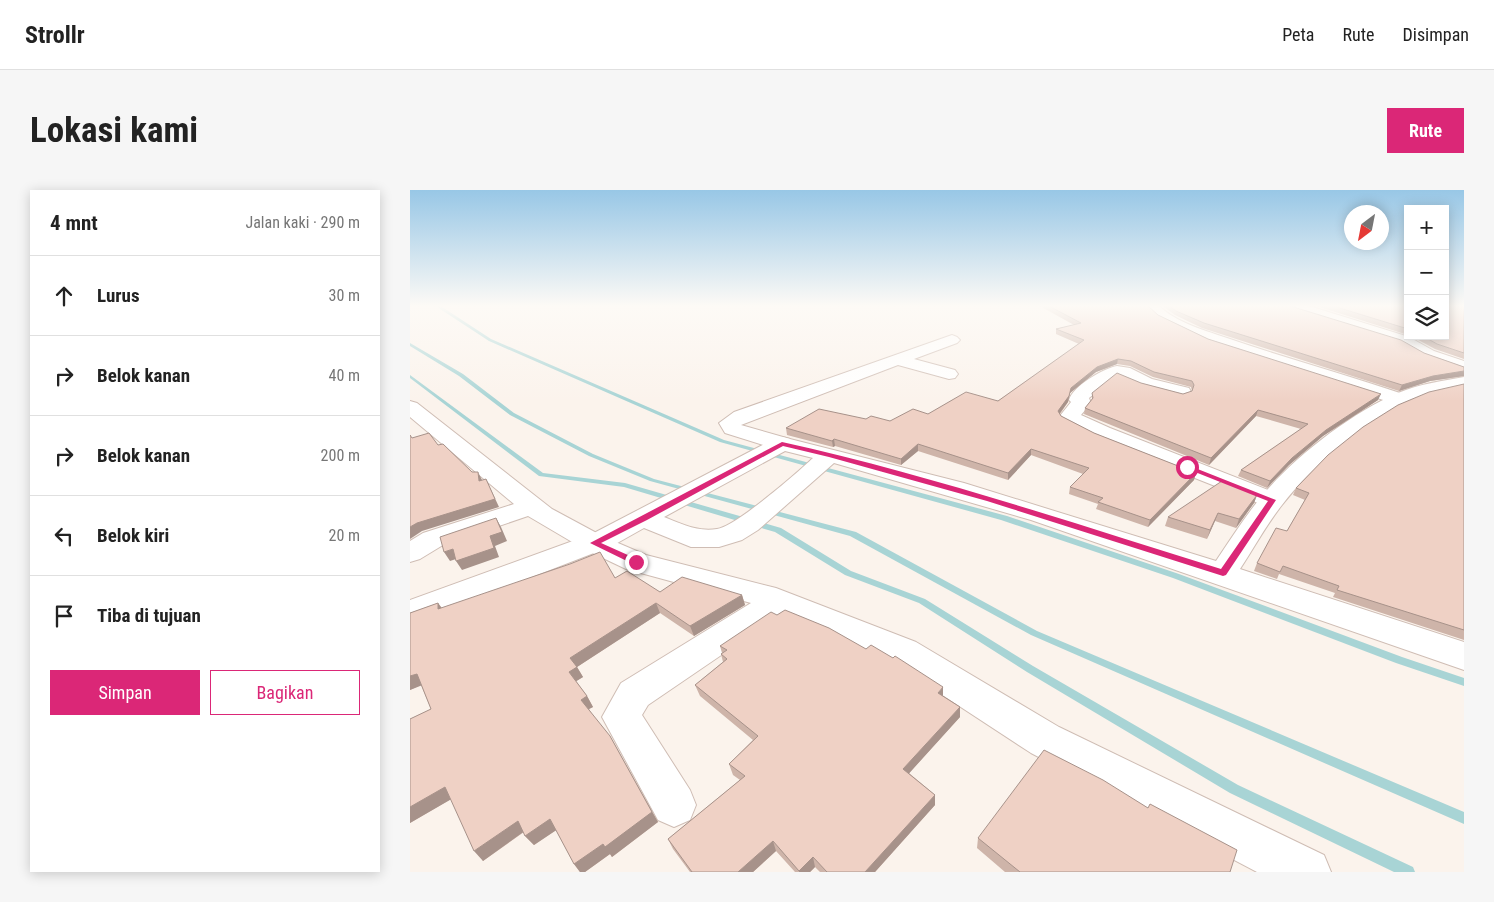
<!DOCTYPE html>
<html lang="id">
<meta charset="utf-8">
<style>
:root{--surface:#fff;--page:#f6f6f6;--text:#222;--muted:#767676;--line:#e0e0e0;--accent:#db2777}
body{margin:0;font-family:"Roboto Condensed",sans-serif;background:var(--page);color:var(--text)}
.controls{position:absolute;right:15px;top:15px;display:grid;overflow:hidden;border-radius:0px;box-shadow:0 2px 12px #0003}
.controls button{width:45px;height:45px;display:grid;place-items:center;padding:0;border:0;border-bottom:1px solid var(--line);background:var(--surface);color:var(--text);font:25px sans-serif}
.compass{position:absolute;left:934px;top:15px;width:45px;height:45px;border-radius:50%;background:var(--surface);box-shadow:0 2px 12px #0003;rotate:212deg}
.stop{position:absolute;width:15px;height:15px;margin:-11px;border:4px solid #db2777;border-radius:50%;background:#fff}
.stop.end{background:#db2777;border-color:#fff;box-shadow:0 1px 5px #0008}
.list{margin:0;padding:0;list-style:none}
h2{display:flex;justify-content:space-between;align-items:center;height:65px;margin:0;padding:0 20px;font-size:21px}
h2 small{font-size:16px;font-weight:400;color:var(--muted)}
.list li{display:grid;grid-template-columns:32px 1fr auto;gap:15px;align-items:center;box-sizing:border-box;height:80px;padding:0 20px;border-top:1px solid var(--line)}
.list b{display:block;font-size:19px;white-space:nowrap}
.list em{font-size:16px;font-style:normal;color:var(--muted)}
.actions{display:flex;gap:10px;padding:15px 20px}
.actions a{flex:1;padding:11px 0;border:1px solid var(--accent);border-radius:0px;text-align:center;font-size:18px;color:var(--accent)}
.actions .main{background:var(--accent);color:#fff}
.icon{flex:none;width:28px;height:28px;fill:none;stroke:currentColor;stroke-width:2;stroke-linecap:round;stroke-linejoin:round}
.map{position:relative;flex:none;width:1054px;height:682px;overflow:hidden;border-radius:0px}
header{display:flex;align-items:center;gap:30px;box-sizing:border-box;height:70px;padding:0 25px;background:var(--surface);border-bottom:1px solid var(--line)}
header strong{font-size:24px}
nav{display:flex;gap:28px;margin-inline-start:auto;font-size:18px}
.intro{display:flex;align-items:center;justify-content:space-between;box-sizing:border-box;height:120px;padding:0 30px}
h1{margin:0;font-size:35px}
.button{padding:12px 22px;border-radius:0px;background:var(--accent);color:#fff;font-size:18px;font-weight:700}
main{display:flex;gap:30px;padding:0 30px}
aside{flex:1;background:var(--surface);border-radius:0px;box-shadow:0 2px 12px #0003}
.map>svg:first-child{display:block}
</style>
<header>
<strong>Strollr</strong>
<nav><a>Peta</a><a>Rute</a><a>Disimpan</a></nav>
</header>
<div class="intro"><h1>Lokasi kami</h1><a class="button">Rute</a></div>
<main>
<aside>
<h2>4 mnt<small>Jalan kaki · 290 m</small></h2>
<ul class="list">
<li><svg class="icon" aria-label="ahead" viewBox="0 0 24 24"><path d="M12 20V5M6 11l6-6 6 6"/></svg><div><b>Lurus</b></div><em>30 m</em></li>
<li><svg class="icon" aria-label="right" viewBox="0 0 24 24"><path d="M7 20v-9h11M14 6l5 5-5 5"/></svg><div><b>Belok kanan</b></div><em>40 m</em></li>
<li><svg class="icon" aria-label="right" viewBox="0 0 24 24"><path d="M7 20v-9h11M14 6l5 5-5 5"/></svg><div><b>Belok kanan</b></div><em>200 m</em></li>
<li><svg class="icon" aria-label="left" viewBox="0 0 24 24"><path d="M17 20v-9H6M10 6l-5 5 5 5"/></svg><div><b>Belok kiri</b></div><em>20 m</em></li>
<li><svg class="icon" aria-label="arrive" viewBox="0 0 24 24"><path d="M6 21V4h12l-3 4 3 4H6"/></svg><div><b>Tiba di tujuan</b></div></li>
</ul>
<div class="actions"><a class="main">Simpan</a><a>Bagikan</a></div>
</aside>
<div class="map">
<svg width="1054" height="682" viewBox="0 0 1054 682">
<rect width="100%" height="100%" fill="#fbf3ec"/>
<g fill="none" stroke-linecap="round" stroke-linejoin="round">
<path fill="#a8d4d5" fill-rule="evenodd" d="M 24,115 L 29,115 L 81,149 L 314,250 L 597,326 L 769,384 L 992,467 L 1054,488 L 1054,496 L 986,473 L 763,388 L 591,330 L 310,252 L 79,151 Z
M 0,153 L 53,184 L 104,223 L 183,264 L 244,289 L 446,342 L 627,441 L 1054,622 L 1054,634 L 621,445 L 440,346 L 240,291 L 179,266 L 100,225 L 49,186 L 0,156 Z
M 0,185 L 133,283 L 215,293 L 371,338 L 441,381 L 515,409 L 623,476 L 828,595 L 1003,677 L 1005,682 L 984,682 L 820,603 L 617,482 L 509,413 L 435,385 L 365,342 L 214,297 L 129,286 L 0,188 Z"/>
<defs>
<path id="minor" d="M 734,115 L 748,115 C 766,133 797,141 820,149 C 878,169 938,185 996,205 L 999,209 L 996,213 L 982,213 C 966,208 951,201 935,196 C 891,182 759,149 734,115 Z
M 875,115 L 896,115 L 999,147 L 1024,161 L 1054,171 L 1054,182 L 1012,167 L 989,153 L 876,118 Z
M 542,145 L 547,147 L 550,150 L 547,153 L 504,169 L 545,180 L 548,184 L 545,188 L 539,189 L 488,175 L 331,235 L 380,249 L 383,254 L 380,259 L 372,261 L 315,243 L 309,233 L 324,222 Z
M 707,176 L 720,178 L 742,189 L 779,198 L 781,202 L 779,206 L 772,208 L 730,197 L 706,186 L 679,208 L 681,213 L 671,225 L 700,238 L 871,305 L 875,310 L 871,315 L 862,318 L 853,315 L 684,248 L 652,231 L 649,227 L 661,212 L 659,210 C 663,196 694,178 707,176 Z
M 0,211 L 7,213 L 142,319 L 194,347 L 236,365 L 366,398 L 506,452 L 649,537 L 914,665 L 921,682 L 847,682 L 621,563 L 482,472 L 370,425 L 238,515 L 232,525 L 280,600 L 286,615 L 280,630 L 264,637 L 248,630 L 192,527 L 211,493 L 341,413 L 216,379 L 174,359 L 118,326 L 33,355 L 10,369 L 0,372 L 0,351 L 13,343 L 104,314 L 0,227 Z"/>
<path id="tertiary" d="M 1054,187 L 1054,197 C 1037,201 1019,204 1002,211 C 956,230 902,276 872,315 C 856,335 844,358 830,379 L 1054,452 L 1054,480 L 621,330 L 424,273 L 348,340 L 332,350 L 309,357 L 281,357 L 234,338 L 202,356 L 0,434 L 0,410 L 182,344 L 364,249 L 372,247 L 554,293 L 806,371 C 821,349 835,326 852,306 C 884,267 941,223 988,203 C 1009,194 1032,191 1054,187 ZM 375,261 L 403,268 C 387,283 325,337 307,339 C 287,342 272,334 254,327 Z"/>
</defs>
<use href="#minor" stroke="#cfbdb4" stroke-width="2"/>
<use href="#tertiary" stroke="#cfbdb4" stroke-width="2"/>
<use href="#minor" fill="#fff" fill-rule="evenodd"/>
<use href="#tertiary" fill="#fff" fill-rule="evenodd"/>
</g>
<path fill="#ceb4a9" d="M 628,115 L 737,115 L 748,125 L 798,149 L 968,210 L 913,246 L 879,275 L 857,298 L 828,286 L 831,280 L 891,239 L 846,226 L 799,275 L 674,224 L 675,218 L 682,210 L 682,203 L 731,193 L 773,204 L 782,201 L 781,197 L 743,187 L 720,176 L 707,174 L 686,182 L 660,203 L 658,212 L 650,224 L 651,226 L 684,243 L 786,283 L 784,290 L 738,337 L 686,319 L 688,314 L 659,304 L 660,297 L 673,284 L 621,265 L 598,290 L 508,261 L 491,275 L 425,256 L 423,257 L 377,245 L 376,238 L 456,229 L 480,231 L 588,211 L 669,154 L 646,144 L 646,139 L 664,135 Z
M 751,115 L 877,115 L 1054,177 L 1054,186 L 1020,191 L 989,201 L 792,138 L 765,125 Z
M 903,115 L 998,115 L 998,145 Z
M 1054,115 L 1054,169 L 1025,159 L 1001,146 L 1035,146 Z
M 1054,194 L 1054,450 L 923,407 L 925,403 L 869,384 L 867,389 L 844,381 L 847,373 L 877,341 L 895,310 L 883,305 L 886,298 Z
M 847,305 L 844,313 L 826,338 L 805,331 L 797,349 L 755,336 L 758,327 Z
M 205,388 L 250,402 L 332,405 L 335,415 L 284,446 L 250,423 L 167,477 L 173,487 L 166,491 L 177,506 L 183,517 L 179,519 L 248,632 L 202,667 L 200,664 L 175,682 L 170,682 L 164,674 L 146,640 L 124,655 L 115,646 L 114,642 L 73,671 L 41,609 L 0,633 L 0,529 L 21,519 L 11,495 L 0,500 L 0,423 L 28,413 L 32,418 Z
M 367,425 L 533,506 L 550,517 L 550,527 L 499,583 L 525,605 L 525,615 L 465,682 L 410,682 L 405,677 L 400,682 L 385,682 L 366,661 L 343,682 L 280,682 L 263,659 L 258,649 L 330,590 L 323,585 L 319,574 L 343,550 L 290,506 L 285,495 L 313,472 L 311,464 L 312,463 L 310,456 Z
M 568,648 L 820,682 L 595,682 L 567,658 Z"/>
<path fill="#a7928a" d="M 708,169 L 707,174 L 686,182 L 660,203 L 658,212 L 647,227 L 648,221 L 661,198 L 687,177 Z
M 1054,181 L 1054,186 L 1020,191 L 989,201 L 992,195 L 1023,186 Z
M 971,204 L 968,210 L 913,246 L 879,275 L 857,298 L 860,291 L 882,268 L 916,240 Z
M 848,220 L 846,226 L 799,275 L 801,268 Z
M 424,249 L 425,256 L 423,257 L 422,251 Z
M 508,254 L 508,261 L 491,275 L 491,269 Z
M 621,259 L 621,265 L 598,290 L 598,283 Z
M 68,282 L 72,290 L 73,299 L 69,291 Z
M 786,283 L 784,290 L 738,337 L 740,330 Z
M 76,289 L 89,317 L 12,341 L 0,349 L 0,337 Z
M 847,305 L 844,313 L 826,338 L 829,329 Z
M 808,323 L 805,331 L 797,349 L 800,340 Z
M 86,328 L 91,337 L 97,351 L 85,356 L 89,367 L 52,380 L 46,371 Z
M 43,359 L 49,368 L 40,371 L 34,362 Z
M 332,405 L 335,415 L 284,446 L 280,436 Z
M 28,413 L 35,423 L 28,419 Z
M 246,413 L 250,423 L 167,477 L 173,487 L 165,492 L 159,482 L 160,468 Z
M 7,484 L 15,494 L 0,500 L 0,486 Z
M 533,497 L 533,507 L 528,503 Z
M 177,506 L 183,517 L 177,520 L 171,510 Z
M 550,517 L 550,527 L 494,589 L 493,579 Z
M 200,546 L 248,632 L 202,667 L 200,664 L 175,682 L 170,682 L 164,674 L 193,654 Z
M 35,597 L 45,607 L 0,633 L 0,617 Z
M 525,605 L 525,615 L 465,682 L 455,682 Z
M 140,629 L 148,639 L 124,655 L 115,646 Z
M 108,631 L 116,640 L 73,671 L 64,661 Z
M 363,651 L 366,661 L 343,682 L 328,682 Z
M 403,667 L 405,677 L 400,682 L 389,682 L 389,681 Z"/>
<path fill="#efd1c5" stroke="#a7928a" d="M 637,115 L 737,115 L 748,125 L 798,149 L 971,204 L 916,240 L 882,268 L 860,291 L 831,280 L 898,234 L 848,220 L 801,268 L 675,218 L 683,208 L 682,203 L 707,183 L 731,193 L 773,204 L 782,201 L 784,195 L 782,191 L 744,182 L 721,171 L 708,169 L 687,177 L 661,198 L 659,206 L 648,221 L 651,226 L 684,243 L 786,283 L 740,330 L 688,312 L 693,308 L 660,297 L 679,278 L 621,259 L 598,283 L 508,254 L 491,269 L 424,249 L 422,251 L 376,238 L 409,219 L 456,229 L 461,226 L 480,231 L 503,219 L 518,224 L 556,202 L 588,211 L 674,150 L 646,139 L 671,133 Z
M 758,115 L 877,115 L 991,150 L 1014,163 L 1054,177 L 1054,181 L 1023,186 L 992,195 L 794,133 L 766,121 Z
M 920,115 L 998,115 L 998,139 Z
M 1035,115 L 1054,115 L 1054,163 L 1027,154 L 1013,146 L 1035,146 Z
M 1054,194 L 1054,440 L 927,400 L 929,396 L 873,376 L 870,382 L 847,373 L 866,338 L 877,341 L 899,303 L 886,298 L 918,265 L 953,237 L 988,215 L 1019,202 Z
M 19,243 L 28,255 L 33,254 L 62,282 L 68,282 L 69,291 L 76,289 L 85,309 L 7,333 L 0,337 L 0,245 L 2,248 Z
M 812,291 L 847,305 L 829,329 L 808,323 L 800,340 L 758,327 Z
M 86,328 L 92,342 L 80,346 L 84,358 L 46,371 L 43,359 L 34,362 L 30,347 Z
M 190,362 L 205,388 L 217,381 L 250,402 L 272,387 L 332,405 L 280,436 L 246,413 L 160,468 L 167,477 L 159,482 L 177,506 L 171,510 L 200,546 L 242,622 L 195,657 L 193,654 L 164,674 L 140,629 L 115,646 L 108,631 L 64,661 L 35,597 L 0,617 L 0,529 L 21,519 L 7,484 L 0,486 L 0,423 L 28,413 L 28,419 L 160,374 Z
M 375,420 L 419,438 L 456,459 L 461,455 L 483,468 L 485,466 L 533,497 L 528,503 L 550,517 L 493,579 L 525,605 L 455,682 L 417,682 L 403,667 L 389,681 L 363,651 L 328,682 L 282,682 L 258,649 L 335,586 L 319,574 L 348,546 L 285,495 L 317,469 L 311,464 L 317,460 L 310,456 L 361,422 L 367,425 Z
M 634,560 L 693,590 L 738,618 L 740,614 L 827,660 L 820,682 L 610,682 L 568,648 Z"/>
<linearGradient id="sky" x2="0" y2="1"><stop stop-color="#98c7e6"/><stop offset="0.55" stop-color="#fdfaf6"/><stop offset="1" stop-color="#fdfaf6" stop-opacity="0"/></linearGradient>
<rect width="1054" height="211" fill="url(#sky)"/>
<path fill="#db2777" d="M 372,252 C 521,285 666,334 811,379 L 858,311 L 775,278 L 775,276 L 780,276 L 866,310 L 816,385 L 813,386 L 577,311 L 419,267 L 373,256 L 237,330 L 191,353 L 229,370 L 229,374 L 223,374 L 180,353 Z"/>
</svg>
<div class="controls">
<button>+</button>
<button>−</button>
<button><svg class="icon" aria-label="layers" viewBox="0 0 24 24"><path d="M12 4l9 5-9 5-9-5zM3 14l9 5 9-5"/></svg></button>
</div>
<svg class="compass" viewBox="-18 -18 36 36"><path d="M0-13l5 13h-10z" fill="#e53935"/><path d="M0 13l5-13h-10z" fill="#767676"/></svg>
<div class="stop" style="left:777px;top:277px"></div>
<div class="stop end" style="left:226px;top:372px"></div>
</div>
</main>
